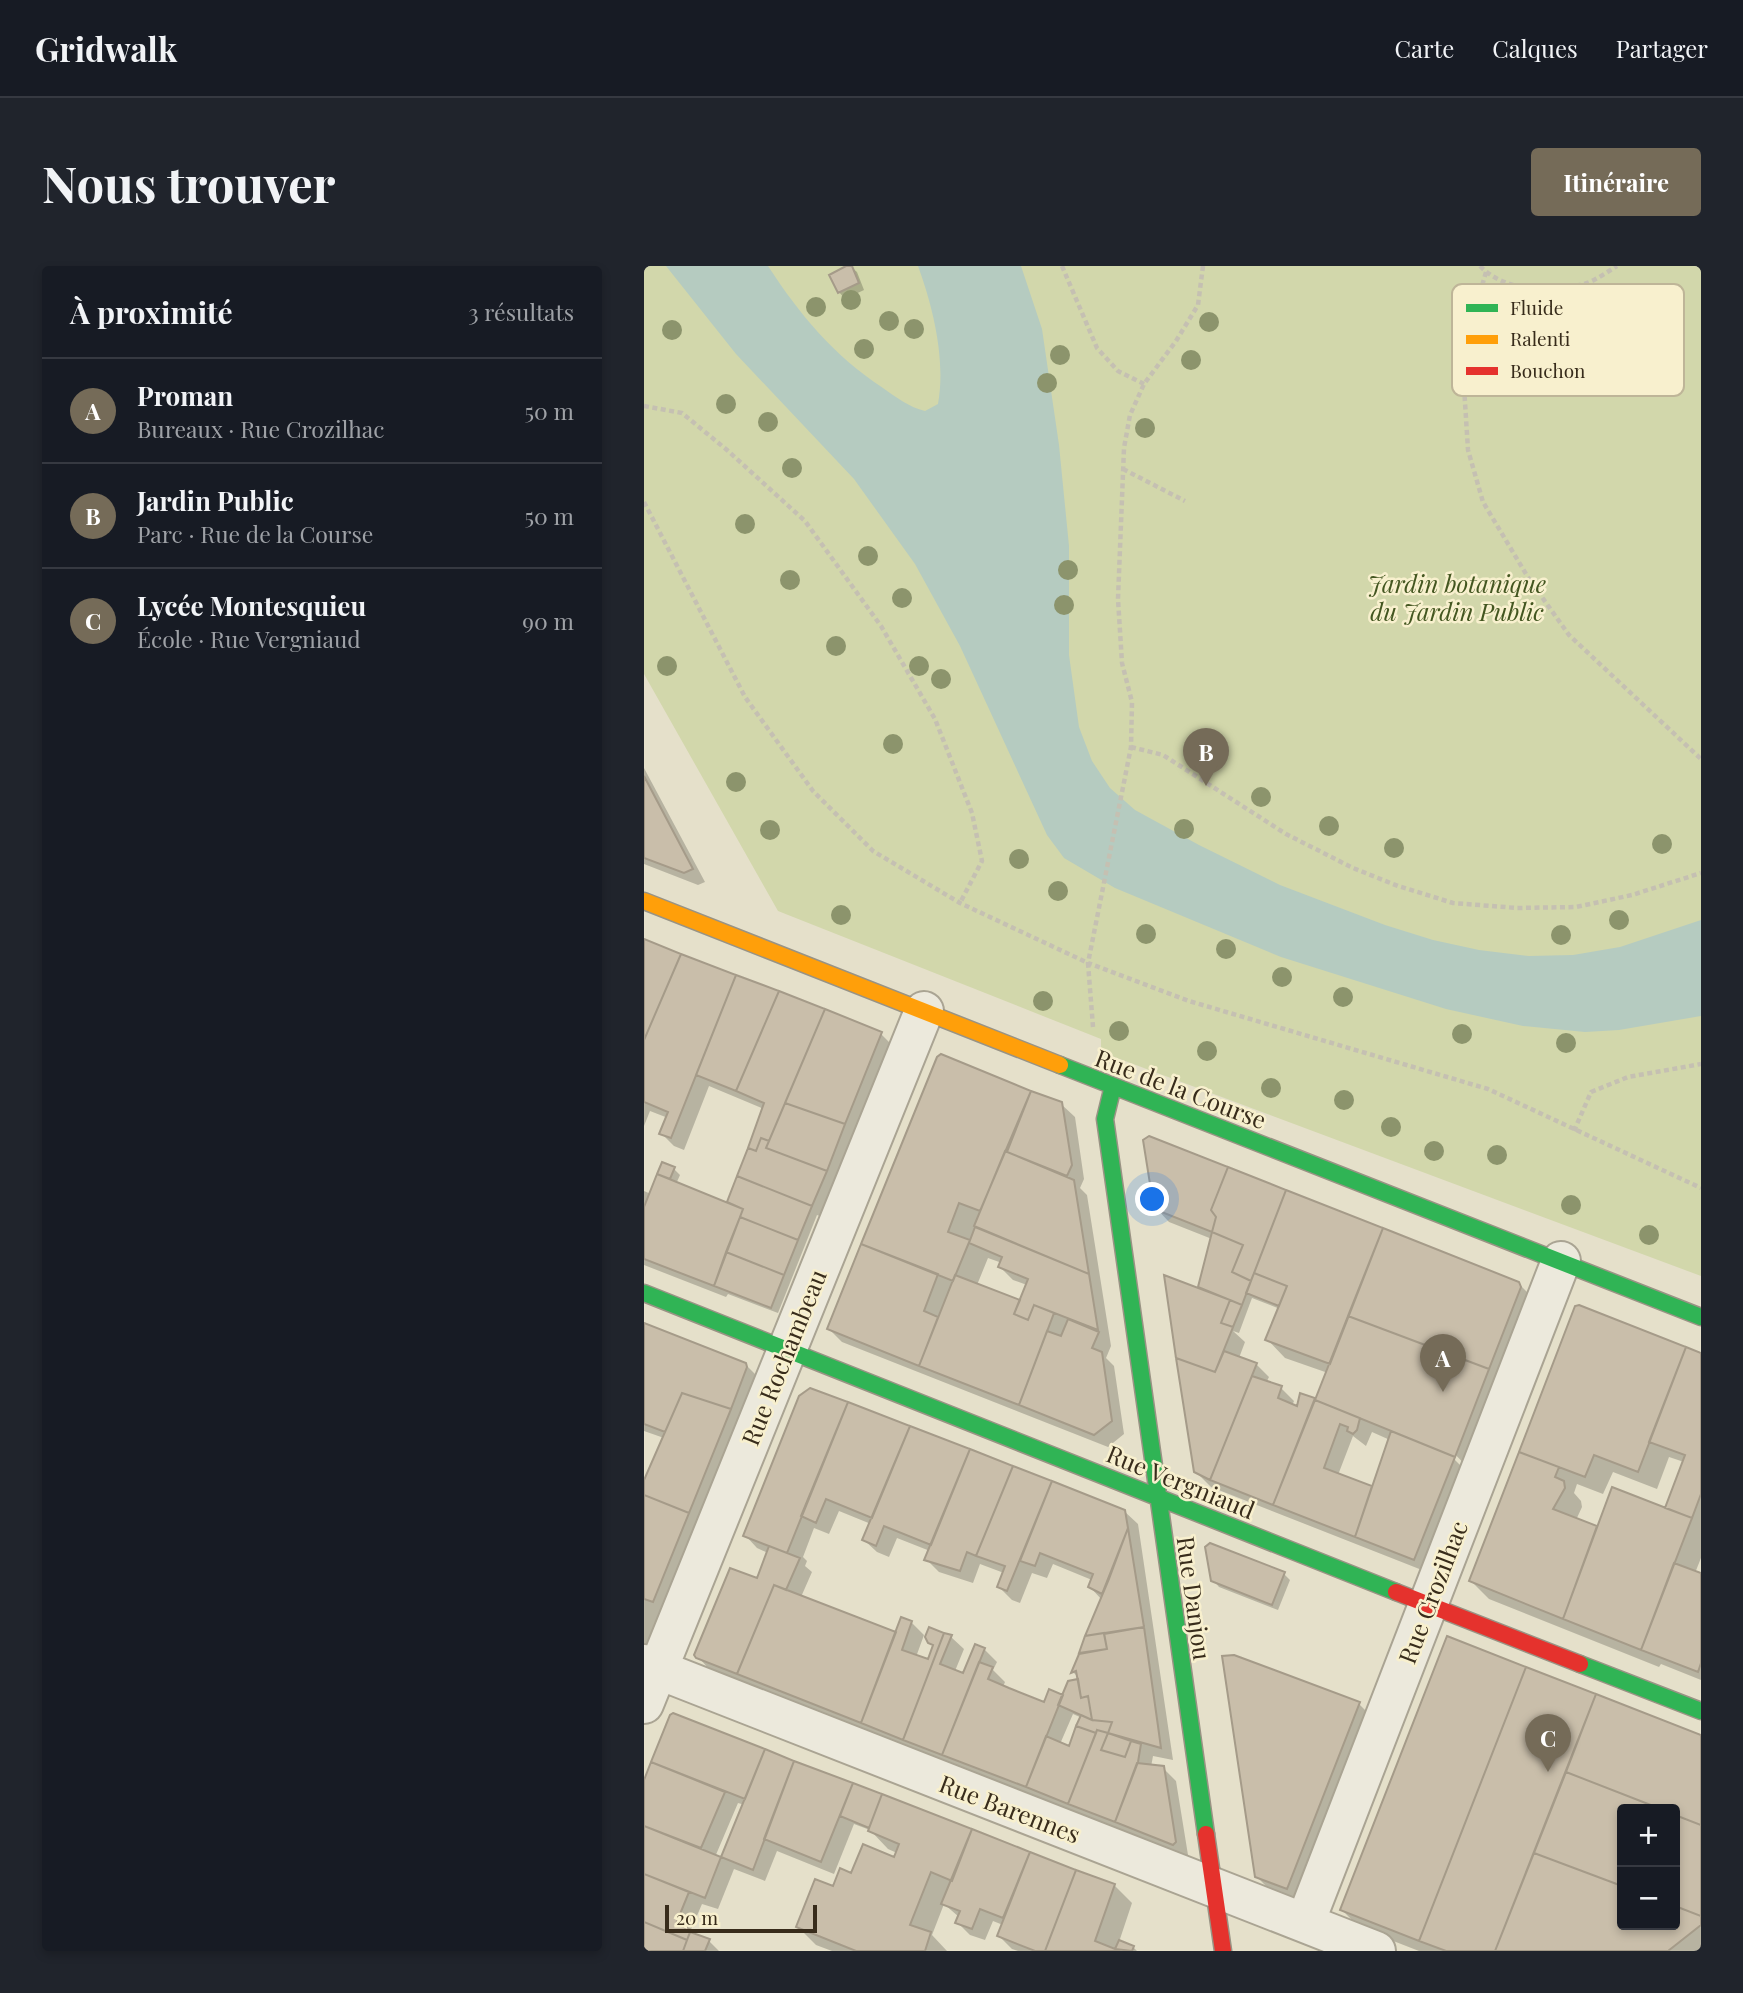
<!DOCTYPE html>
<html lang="fr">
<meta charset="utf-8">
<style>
:root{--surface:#171b24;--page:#20242c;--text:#f1f3f6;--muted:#9ea1a6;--line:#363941;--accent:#756b58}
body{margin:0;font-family:"Playfair Display",serif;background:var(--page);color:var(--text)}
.controls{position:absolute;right:21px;bottom:21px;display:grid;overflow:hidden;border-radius:7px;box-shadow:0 4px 10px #0003}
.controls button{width:63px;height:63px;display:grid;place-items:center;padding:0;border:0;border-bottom:2px solid var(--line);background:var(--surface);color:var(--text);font:35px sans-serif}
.scale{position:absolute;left:21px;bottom:18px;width:152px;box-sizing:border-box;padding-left:7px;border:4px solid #382c1b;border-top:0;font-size:19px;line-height:24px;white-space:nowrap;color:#382c1b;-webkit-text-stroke:5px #f8f0ce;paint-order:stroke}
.you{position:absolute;left:509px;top:934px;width:24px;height:24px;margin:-18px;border:5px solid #fff;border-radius:50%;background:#1a73e8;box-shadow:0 0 0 10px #1a73e833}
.badge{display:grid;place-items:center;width:46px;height:46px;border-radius:50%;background:var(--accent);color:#fff;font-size:23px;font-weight:700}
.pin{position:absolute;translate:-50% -58px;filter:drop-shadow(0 2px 4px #0008)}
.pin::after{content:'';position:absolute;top:37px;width:24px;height:21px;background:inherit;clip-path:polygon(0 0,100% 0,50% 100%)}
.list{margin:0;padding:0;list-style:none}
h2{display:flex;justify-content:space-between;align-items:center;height:91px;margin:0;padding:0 28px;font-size:30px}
h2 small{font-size:23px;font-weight:400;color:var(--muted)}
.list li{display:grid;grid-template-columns:46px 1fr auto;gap:21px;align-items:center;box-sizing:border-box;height:105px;padding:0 28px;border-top:2px solid var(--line)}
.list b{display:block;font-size:26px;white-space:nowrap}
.list p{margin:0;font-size:23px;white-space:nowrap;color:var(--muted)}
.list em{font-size:23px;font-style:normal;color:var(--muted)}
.map{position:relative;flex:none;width:1057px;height:1685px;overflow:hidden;border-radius:7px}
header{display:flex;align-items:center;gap:42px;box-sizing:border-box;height:98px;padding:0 35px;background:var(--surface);border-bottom:2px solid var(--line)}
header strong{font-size:33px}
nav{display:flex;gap:38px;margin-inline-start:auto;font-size:24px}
.intro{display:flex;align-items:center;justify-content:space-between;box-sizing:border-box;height:168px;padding:0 42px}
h1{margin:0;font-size:49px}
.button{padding:18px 32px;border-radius:7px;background:var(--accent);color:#fff;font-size:24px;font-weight:700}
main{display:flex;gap:42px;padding:0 42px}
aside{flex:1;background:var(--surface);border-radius:7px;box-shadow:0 4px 10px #0003}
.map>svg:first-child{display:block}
</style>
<header>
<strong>Gridwalk</strong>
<nav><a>Carte</a><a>Calques</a><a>Partager</a></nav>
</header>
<div class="intro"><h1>Nous trouver</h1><a class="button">Itinéraire</a></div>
<main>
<aside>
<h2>À proximité<small>3 résultats</small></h2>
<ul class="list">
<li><span class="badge">A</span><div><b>Proman</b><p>Bureaux · Rue Crozilhac</p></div><em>50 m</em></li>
<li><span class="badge">B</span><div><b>Jardin Public</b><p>Parc · Rue de la Course</p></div><em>50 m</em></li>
<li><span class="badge">C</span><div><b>Lycée Montesquieu</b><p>École · Rue Vergniaud</p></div><em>90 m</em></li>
</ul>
</aside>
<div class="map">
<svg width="1057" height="1685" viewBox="0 0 1057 1685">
<rect width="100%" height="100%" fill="#e5e0ca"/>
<path fill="#d2d7ab" d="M 0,0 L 1057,0 L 1057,1010 L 457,786 L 457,773 L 134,645 L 0,408 Z"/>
<path fill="#b5cbc0" d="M 22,0 L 124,0 C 156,49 189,89 239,122 C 253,132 265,141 281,145 L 294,138 C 302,94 289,41 274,0 L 377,0 L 398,63 L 415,179 L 425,280 L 425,389 L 435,461 L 448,495 L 466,522 L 491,544 L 555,579 L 636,619 L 741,659 L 789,674 L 835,684 L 885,690 L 929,689 L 976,681 L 1057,654 L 1057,750 L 975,764 L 941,766 L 879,760 L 802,743 L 637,691 L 471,622 L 420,592 L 403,569 L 316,380 L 271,298 L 210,213 L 92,88 Z"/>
<path fill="#0003" fill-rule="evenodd" d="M 206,0 L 213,6 L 220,24 L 201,33 L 195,26 Z
M 0,502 L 61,616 L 54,619 L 0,598 Z
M 0,674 L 237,768 L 250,781 L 181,952 L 173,949 L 134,1047 L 84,1028 L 82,1031 L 0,999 L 0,925 L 7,928 L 19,898 L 30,903 L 36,909 L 32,918 L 84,938 L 120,843 L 65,820 L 40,884 L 30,880 L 17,867 L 24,852 L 6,845 L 0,860 Z
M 297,790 L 417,838 L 431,851 L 440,913 L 436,922 L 443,929 L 467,1080 L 462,1092 L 470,1100 L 480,1168 L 464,1181 L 198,1076 L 185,1063 ZM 344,992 L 358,997 L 356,1001 L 369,1014 L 383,1019 L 377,1036 L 333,1019 Z
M 512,942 L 874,1017 L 893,1036 L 829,1207 L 806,1183 L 803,1186 L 822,1205 L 783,1306 L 567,1221 L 551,1205 L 561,1026 L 556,1021 L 568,973 L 525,956 ZM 608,1032 L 636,1043 L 623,1073 L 641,1092 L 684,1107 L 672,1136 L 658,1130 L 654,1142 L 648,1140 L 650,1135 L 637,1122 L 622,1117 L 625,1111 L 612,1098 L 595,1092 L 601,1076 L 589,1065 L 595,1067 ZM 728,1166 L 746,1174 L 729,1222 L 694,1209 L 709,1170 L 722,1180 Z
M 932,1042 L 1057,1089 L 1057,1292 L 1051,1307 L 1057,1309 L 1057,1414 L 1017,1398 L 1015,1401 L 845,1333 L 827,1315 ZM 1025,1191 L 1040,1196 L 1022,1244 L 954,1263 L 932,1254 L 938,1241 L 937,1235 L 930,1227 L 933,1218 L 959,1228 L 969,1206 L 1013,1223 Z
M 0,1059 L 101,1098 L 115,1112 L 6,1381 L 0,1379 L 0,1219 L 20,1172 L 0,1165 Z
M 170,1124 L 480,1245 L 494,1258 L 529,1494 L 509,1490 L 507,1501 L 519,1502 L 532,1515 L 544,1589 L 542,1591 L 67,1405 L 54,1391 L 114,1314 L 124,1287 L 113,1282 L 101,1269 ZM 195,1245 L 227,1258 L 220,1274 L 233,1286 L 245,1291 L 253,1272 L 286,1285 L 282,1293 L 295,1306 L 329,1317 L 336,1298 L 360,1307 L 355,1321 L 368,1334 L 376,1337 L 388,1307 L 403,1312 L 409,1298 L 448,1314 L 446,1321 L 458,1334 L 437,1386 L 439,1389 L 436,1389 L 429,1406 L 435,1412 L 433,1415 L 419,1431 L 401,1438 L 359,1421 L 361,1416 L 349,1404 L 353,1396 L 340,1383 L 320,1409 L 311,1405 L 320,1383 L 307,1371 L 285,1376 L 290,1381 L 285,1396 L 272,1391 L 280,1369 L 267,1356 L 252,1368 L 157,1331 L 168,1306 L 161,1300 L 163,1295 L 159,1291 L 170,1262 L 185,1268 ZM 429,1448 L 438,1452 L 426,1482 L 416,1478 Z
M 640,1308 L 646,1314 L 634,1344 L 575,1321 L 569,1314 Z
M 804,1372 L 1057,1471 L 1057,1685 L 775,1685 L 716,1662 L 698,1644 ZM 978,1543 L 1031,1543 L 1031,1659 L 978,1659 Z
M 715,1438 L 733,1456 L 661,1640 L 631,1629 L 612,1610 Z
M 28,1450 L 470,1619 L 488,1637 L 475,1676 L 489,1681 L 493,1685 L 374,1685 L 368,1683 L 355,1670 L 359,1659 L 349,1655 L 341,1674 L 326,1669 L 313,1656 L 315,1651 L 300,1638 L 288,1669 L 303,1685 L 188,1685 L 172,1679 L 154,1661 L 190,1623 L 208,1609 L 251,1593 L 253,1587 L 244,1583 L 226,1564 L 210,1558 L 190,1608 L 133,1585 L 121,1615 L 90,1603 L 74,1643 L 58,1638 L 46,1666 L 65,1675 L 75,1685 L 0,1685 L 0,1519 ZM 94,1537 L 101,1539 L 78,1593 L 71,1591 Z"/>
<path fill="#c9beaa" stroke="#a59b89" stroke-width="2" d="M 202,0 L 208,0 L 215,17 L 194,27 L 185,9 Z
M 0,510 L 49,603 L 40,607 L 0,592 Z
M 0,673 L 37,688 L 0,774 Z
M 37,688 L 92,709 L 27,872 L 15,868 L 24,846 L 0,836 L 0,774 Z
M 92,709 L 135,725 L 92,825 L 52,809 Z
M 135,725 L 181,743 L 125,875 L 117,872 L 112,885 L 104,882 L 120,837 L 92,825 Z
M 181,743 L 238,766 L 201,858 L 141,837 Z
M 297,788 L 387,825 L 336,945 L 315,937 L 304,966 L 326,974 L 309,1015 L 217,978 L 293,791 Z
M 387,825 L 418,836 L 428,899 L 423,910 L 363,886 Z
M 141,837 L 201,858 L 183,905 L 122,882 Z
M 505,870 L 584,901 L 567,944 L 572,951 L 568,966 L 510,943 L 499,874 Z
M 117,872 L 125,875 L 122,882 L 183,905 L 168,940 L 93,910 L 104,882 L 112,885 Z
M 361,885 L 430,914 L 445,1008 L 330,960 Z
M 18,896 L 31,901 L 26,913 L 13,908 Z
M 584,901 L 642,924 L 607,1015 L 588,1006 L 599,979 L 568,966 L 572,951 L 567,944 Z
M 13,908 L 99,943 L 70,1020 L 0,993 L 0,941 Z
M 93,910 L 168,940 L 154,974 L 96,951 L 99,943 L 83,936 Z
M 642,924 L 739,962 L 686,1098 L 621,1074 L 643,1020 L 610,1007 Z
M 96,951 L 154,974 L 140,1009 L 82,986 Z
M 331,961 L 445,1008 L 454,1064 L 390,1039 L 384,1054 L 370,1048 L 384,1013 L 354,1001 L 358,991 L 325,977 Z
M 739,962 L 875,1016 L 877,1021 L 845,1103 L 704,1050 Z
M 568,966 L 599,979 L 588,1006 L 607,1015 L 598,1039 L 554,1021 Z
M 217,978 L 294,1008 L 280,1045 L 294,1051 L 275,1100 L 183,1063 Z
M 82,986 L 140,1009 L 127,1042 L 70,1020 Z
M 610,1007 L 643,1020 L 635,1040 L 602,1027 Z
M 311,1009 L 376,1034 L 370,1048 L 384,1054 L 390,1039 L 410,1047 L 375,1139 L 275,1100 Z
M 520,1009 L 586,1034 L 577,1057 L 589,1061 L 571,1106 L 532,1092 Z
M 586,1034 L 598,1039 L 589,1061 L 577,1057 Z
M 935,1039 L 1042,1081 L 994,1206 L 950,1189 L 941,1211 L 875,1186 L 931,1040 Z
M 704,1050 L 845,1103 L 811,1191 L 671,1134 Z
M 424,1053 L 455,1066 L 448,1082 L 458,1086 L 468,1155 L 450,1169 L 375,1139 L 403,1065 L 417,1070 Z
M 0,1057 L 102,1097 L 103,1101 L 87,1143 L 38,1127 L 21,1166 L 0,1158 Z
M 1042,1081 L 1057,1087 L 1057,1228 L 1048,1252 L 1021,1242 L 1041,1189 L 1005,1176 Z
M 580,1085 L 613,1097 L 566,1214 L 550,1206 L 532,1092 L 571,1106 Z
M 608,1110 L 638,1120 L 634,1132 L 653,1140 L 656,1127 L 671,1132 L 629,1239 L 566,1214 Z
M 166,1122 L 204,1136 L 143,1287 L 99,1270 L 155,1130 Z
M 38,1127 L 87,1143 L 45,1247 L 0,1229 L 0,1214 Z
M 671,1134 L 716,1152 L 713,1164 L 709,1168 L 703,1165 L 704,1161 L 696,1158 L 680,1202 L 728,1220 L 711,1271 L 629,1239 Z
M 204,1136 L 266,1160 L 228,1252 L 182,1233 L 172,1257 L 157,1250 Z
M 266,1160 L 326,1183 L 287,1279 L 240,1260 L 232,1280 L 218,1274 Z
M 747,1165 L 811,1191 L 770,1294 L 711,1271 Z
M 326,1183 L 369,1200 L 332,1290 L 323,1286 L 316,1305 L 280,1294 Z
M 875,1186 L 915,1201 L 911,1211 L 920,1215 L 921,1222 L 909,1243 L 953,1260 L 919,1353 L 825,1315 Z
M 369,1200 L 408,1215 L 363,1325 L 353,1321 L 361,1300 L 332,1290 Z
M 408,1215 L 481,1244 L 484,1262 L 458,1328 L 444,1321 L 449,1308 L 396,1287 L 391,1300 L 376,1295 Z
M 968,1221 L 1048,1252 L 997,1384 L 919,1353 Z
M 0,1229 L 45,1247 L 9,1336 L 0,1333 Z
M 484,1262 L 500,1361 L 441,1370 L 465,1313 Z
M 566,1277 L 641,1306 L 628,1339 L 567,1315 L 561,1281 Z
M 125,1280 L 156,1292 L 142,1324 L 130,1319 L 93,1408 L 52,1392 L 50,1389 L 86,1302 L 113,1312 Z
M 1030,1297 L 1057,1307 L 1057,1397 L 1054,1406 L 997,1384 Z
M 130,1319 L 252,1366 L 217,1457 L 93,1408 Z
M 257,1351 L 268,1355 L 258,1384 L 284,1393 L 289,1379 L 284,1377 L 281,1371 L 285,1361 L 300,1367 L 259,1474 L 217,1457 Z
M 500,1361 L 514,1460 L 517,1482 L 464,1467 L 468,1456 L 448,1454 L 444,1430 L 437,1432 L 432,1405 L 427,1407 L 435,1388 L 463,1383 L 460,1368 Z
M 300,1367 L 308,1369 L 296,1398 L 319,1407 L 331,1378 L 341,1382 L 298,1489 L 259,1474 Z
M 460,1367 L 463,1383 L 435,1387 L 441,1370 Z
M 803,1370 L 882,1401 L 775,1675 L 696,1644 Z
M 590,1389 L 716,1436 L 643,1623 L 611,1611 L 578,1390 Z
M 335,1396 L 349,1401 L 344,1413 L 365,1422 L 400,1436 L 405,1423 L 419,1429 L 382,1521 L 298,1489 Z
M 882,1401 L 952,1428 L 851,1685 L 802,1685 L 775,1675 Z
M 434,1413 L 437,1432 L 444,1430 L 448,1454 L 414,1439 L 424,1415 Z
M 952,1428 L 1057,1469 L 1057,1559 L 1031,1549 L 1031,1543 L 1017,1543 L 922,1506 Z
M 29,1447 L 121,1483 L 101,1533 L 7,1496 L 26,1449 Z
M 437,1449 L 448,1454 L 468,1456 L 464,1467 L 453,1464 L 452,1467 L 432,1460 Z
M 432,1460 L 452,1467 L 424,1538 L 382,1521 L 402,1470 L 425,1480 Z
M 453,1464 L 464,1467 L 457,1484 L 481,1491 L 487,1475 L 497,1478 L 494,1496 L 471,1556 L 424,1538 Z
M 464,1467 L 487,1475 L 481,1491 L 457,1484 Z
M 121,1483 L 150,1495 L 109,1604 L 77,1591 Z
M 150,1495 L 209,1517 L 177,1596 L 120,1573 Z
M 7,1496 L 81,1526 L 57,1582 L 0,1560 L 0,1514 Z
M 493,1497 L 520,1500 L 532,1576 L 529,1579 L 471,1556 Z
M 922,1506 L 1017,1543 L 978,1543 L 978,1620 L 890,1587 Z
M 209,1517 L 238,1528 L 225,1562 L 196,1550 Z
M 238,1528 L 328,1563 L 308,1615 L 287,1606 L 266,1659 L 287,1666 L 281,1685 L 212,1685 L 152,1661 L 171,1613 L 189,1620 L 196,1602 L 207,1607 L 219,1578 L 250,1591 L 255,1578 L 224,1565 Z
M 1031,1549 L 1057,1559 L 1057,1650 L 1031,1640 Z
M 0,1560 L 77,1591 L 61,1632 L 0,1608 Z
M 328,1563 L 386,1586 L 359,1652 L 336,1643 L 328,1663 L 311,1657 L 316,1645 L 297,1638 Z
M 386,1586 L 432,1604 L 401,1685 L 391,1685 L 353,1670 Z
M 890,1587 L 978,1620 L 978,1659 L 1031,1659 L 1031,1640 L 1057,1650 L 1057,1659 L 1024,1685 L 851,1685 Z
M 432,1604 L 471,1618 L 451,1675 L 476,1685 L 401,1685 Z
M 0,1608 L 45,1626 L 32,1658 L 47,1664 L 43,1674 L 0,1656 Z
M 0,1656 L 43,1674 L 39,1685 L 0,1685 Z
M 46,1666 L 66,1673 L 61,1685 L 39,1685 Z
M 475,1674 L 490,1680 L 488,1685 L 471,1683 Z"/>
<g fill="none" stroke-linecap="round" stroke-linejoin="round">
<defs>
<path id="street" d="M 0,1398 L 732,1685
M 0,1438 L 280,745
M 661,1657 L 917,995"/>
<path id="fast" d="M 416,799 L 1057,1051
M 469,820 L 461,853 L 562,1568
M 0,1027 L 752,1326
M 936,1398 L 1057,1445"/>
<path id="slow" d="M 0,635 L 416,799"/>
<path id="jam" d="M 752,1326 L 936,1398
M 562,1568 L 579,1685"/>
</defs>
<use href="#street" stroke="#aaa493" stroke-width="42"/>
<use href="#fast" stroke="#999384" stroke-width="19"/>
<use href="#slow" stroke="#999384" stroke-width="19"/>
<use href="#jam" stroke="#999384" stroke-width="19"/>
<path stroke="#c5c0b2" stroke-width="4.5" stroke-dasharray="5 3.5" stroke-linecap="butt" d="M 418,0 L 453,82 L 474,105 L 500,118
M 559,0 L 554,39 L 532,75 L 500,118 L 486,149 L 480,182 L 474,333 L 478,397 L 488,436 L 487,481 L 444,697 L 545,735 L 844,823 L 1057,922
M 836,0 C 861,26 907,27 940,18 C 951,15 963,6 973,0
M 842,6 L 818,89 L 824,184 L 839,236 L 885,313 L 925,369 L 1057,493
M 0,140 L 38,147 L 83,184 L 161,255 L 237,360 L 291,453 L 328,547 L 338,595 L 316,637
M 479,203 L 541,235
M 0,236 L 101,431 L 169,525 L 229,585 L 316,637 L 444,697 L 449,761
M 487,481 L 519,489 L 642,568 L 709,602 L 754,620 L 809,637 L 873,642 L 932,641 L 988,629 L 1057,607
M 930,865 L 947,826 L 984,811 L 1057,798"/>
<use href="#street" stroke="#ece9dc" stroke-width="38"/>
<use href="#fast" stroke="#30b455" stroke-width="16"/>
<use href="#slow" stroke="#ff9f0a" stroke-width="16"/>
<use href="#jam" stroke="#e5322d" stroke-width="16"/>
</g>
<g fill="#8c946c">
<circle cx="207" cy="34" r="10"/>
<circle cx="172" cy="41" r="10"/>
<circle cx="245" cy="55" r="10"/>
<circle cx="565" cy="56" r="10"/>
<circle cx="270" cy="63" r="10"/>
<circle cx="28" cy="64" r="10"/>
<circle cx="220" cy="83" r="10"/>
<circle cx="416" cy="89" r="10"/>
<circle cx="547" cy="94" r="10"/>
<circle cx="403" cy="117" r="10"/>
<circle cx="82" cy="138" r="10"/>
<circle cx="124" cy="156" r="10"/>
<circle cx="501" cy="162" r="10"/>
<circle cx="148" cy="202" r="10"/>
<circle cx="101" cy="258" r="10"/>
<circle cx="224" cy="290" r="10"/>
<circle cx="424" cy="304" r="10"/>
<circle cx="146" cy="314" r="10"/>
<circle cx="258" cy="332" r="10"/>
<circle cx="420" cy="339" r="10"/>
<circle cx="192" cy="380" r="10"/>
<circle cx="23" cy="400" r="10"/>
<circle cx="275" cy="400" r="10"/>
<circle cx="297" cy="413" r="10"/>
<circle cx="249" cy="478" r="10"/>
<circle cx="555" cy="487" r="10"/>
<circle cx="92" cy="516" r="10"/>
<circle cx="617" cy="531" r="10"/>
<circle cx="685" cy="560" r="10"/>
<circle cx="540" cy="563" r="10"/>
<circle cx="126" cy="564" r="10"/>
<circle cx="1018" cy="578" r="10"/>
<circle cx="750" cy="582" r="10"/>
<circle cx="375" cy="593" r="10"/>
<circle cx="414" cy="625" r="10"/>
<circle cx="197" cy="649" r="10"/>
<circle cx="975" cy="654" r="10"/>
<circle cx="502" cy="668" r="10"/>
<circle cx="917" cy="669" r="10"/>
<circle cx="582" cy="683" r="10"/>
<circle cx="638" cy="711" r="10"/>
<circle cx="699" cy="731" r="10"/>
<circle cx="399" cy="735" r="10"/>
<circle cx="475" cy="765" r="10"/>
<circle cx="818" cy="768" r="10"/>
<circle cx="922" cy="777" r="10"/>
<circle cx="563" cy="785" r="10"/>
<circle cx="627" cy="822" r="10"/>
<circle cx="700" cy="834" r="10"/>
<circle cx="747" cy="861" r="10"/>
<circle cx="790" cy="885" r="10"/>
<circle cx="853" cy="889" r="10"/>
<circle cx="927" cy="939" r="10"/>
<circle cx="1005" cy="969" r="10"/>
</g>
<g text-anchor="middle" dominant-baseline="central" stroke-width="5" stroke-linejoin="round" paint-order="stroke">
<g font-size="24" font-style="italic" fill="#435620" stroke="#f8f0ce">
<text x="813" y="317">Jardin botanique<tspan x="813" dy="28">du Jardin Public</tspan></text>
</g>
<g font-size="24" fill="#382c1b" stroke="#f8f0ce">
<text transform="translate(537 822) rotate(21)">Rue de la Course</text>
<text transform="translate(139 1091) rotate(-68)">Rue Rochambeau</text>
<text transform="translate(537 1215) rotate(22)">Rue Vergniaud</text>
<text transform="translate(788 1326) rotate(-69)">Rue Crozilhac</text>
<text transform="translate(551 1332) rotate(82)">Rue Danjou</text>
<text transform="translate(366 1542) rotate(21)">Rue Barennes</text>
</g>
</g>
<rect x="808" y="18" width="232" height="112" rx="10" fill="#f8f0ce" stroke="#beb598" stroke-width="2"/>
<rect x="822" y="38" width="32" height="8" fill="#30b455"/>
<rect x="822" y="69" width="32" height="9" fill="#ff9f0a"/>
<rect x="822" y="101" width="32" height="8" fill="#e5322d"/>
<g font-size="19" fill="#382c1b">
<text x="866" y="49">Fluide</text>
<text x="866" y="80">Ralenti</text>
<text x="866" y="112">Bouchon</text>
</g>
</svg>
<div class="controls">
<button>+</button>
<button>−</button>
</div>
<div class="scale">20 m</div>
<div class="you"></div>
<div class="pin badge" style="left:799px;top:1126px">A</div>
<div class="pin badge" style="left:562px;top:520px">B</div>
<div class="pin badge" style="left:904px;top:1506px">C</div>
</div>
</main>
